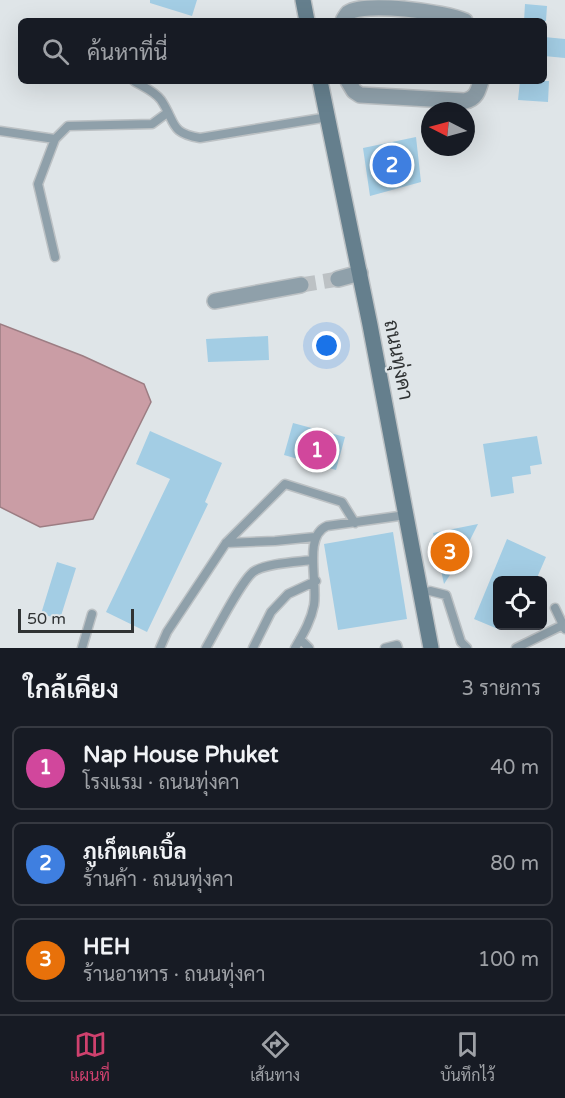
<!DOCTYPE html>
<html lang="th">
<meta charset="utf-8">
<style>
:root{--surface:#171b24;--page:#242831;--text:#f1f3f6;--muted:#9ea1a6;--line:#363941;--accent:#cf416e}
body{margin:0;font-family:"Varela Round",Sarabun,sans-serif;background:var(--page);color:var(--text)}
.controls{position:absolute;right:18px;bottom:18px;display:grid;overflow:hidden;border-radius:9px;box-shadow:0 6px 24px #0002}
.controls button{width:54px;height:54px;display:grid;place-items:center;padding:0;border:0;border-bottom:2px solid var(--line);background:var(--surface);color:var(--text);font:30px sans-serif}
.compass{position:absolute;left:421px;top:102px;width:54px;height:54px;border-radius:50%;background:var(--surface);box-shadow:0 6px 24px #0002;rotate:276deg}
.scale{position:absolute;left:18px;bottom:15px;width:116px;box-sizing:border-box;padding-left:6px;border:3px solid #303334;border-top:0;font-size:16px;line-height:21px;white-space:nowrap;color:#303334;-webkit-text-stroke:4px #dfe5e8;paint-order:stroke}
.you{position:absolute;left:327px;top:346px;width:21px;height:21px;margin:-15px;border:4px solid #fff;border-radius:50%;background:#1a73e8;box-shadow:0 0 0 9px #1a73e833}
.badge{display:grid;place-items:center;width:39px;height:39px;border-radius:50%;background:var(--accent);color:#fff;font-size:20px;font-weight:700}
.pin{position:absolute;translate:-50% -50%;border:3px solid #fff;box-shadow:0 2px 6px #0006}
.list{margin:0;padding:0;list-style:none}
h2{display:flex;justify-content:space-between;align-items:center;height:78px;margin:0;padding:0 24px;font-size:26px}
h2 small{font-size:20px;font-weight:400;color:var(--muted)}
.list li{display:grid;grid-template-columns:39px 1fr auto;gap:18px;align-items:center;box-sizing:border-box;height:84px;margin:0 12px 12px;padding:0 12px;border:2px solid var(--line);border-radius:9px}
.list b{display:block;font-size:22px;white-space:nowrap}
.list p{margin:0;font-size:20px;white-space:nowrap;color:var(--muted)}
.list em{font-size:20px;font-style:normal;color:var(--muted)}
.icon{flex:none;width:33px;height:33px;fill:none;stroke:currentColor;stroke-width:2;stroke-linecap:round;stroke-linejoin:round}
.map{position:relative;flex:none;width:565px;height:648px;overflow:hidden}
.search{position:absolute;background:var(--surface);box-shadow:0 6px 24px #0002;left:18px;right:18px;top:18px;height:66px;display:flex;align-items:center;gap:15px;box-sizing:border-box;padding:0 21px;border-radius:9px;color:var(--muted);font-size:22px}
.sheet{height:366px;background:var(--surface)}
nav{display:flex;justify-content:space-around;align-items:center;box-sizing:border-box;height:84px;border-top:2px solid var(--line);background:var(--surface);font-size:16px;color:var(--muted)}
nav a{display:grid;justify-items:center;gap:3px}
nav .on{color:var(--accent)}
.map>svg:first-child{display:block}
</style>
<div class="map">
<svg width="565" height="648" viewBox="0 0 565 648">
<rect width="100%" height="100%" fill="#dfe5e8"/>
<path fill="#ca9da5" stroke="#9c7d83" stroke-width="1.5" d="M 0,324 L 83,356 L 144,384 L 151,402 L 93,519 L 40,527 L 0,507 Z"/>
<path fill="#a3cde4" d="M 150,0 L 197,0 L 192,16 L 150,3 Z
M 525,4 L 547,6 L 546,21 L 524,21 Z
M 544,37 L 565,39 L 565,58 L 544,56 Z
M 520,81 L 549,81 L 548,102 L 518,100 Z
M 416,137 L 421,182 L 370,196 L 363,148 Z
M 268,336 L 269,360 L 208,362 L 206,339 Z
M 293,423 L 345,437 L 336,470 L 284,455 Z
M 150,431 L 222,463 L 205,502 L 208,504 L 147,632 L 106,612 L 170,479 L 136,464 Z
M 537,436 L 542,464 L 530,466 L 531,474 L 512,477 L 514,493 L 491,497 L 483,444 Z
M 478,524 L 461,558 L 444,584 L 433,533 Z
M 393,532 L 407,619 L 338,630 L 324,544 Z
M 507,539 L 546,557 L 536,580 L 498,580 L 498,629 L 474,619 Z
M 57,562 L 76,568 L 60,619 L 41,614 Z"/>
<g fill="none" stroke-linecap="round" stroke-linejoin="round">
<path stroke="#bcc1c4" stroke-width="15" stroke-dasharray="15 8" stroke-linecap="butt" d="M 301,285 L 338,279"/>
<defs>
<path id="lane" d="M 134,81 C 142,86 156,92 161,100 C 176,122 169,133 200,138 L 328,117
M 0,131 L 55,139 L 68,126 L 152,124 L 167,113
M 55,257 L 38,184 L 55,139
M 226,543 L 275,541 L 315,537
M 420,594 L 430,591 L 446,595 L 461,642 L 467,648
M 555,608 L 565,629
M 300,639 L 309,648
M 82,648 L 92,614
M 160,648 L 167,632 L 226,543 L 285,484 L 342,502 L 355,523
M 206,648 C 216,631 240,583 253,572 C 265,563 298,562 313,560
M 253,648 L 271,612 L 288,594 L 316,581
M 295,648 C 303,634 311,621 314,605 C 318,582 303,536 327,526 L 406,515
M 385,648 L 397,645 L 398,648
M 516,648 L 563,625"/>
<path id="street" d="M 343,21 C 343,20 347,14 348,13 C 364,1 446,12 465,21
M 348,81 L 354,91 L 360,95 L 465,101 C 476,99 478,91 481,81
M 338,279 L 360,273
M 215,301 L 301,285"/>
<path id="secondary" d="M 303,0 L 307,21
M 320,81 L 370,325 L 431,648"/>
</defs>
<use href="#lane" stroke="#bcc1c4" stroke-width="11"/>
<use href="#street" stroke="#bcc1c4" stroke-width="18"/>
<use href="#secondary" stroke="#bcc1c4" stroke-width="18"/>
<use href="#lane" stroke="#8fa0aa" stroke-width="8"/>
<use href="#street" stroke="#8fa0aa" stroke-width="15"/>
<use href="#secondary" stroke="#657f8d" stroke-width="15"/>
</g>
<g text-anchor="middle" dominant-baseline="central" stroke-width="4.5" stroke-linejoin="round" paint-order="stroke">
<g font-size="20" fill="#303334" stroke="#dfe5e8">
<text transform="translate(398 360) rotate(79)">ถนนทุ่งคา</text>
</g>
</g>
</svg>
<div class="controls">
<button><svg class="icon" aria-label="locate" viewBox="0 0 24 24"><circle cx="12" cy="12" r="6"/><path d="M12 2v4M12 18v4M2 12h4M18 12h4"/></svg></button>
</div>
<svg class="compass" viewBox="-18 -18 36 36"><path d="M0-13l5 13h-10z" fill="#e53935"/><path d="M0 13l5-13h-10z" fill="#9ea1a6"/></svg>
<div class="scale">50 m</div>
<div class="you"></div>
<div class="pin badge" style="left:317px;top:450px;background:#d1479c">1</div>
<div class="pin badge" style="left:392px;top:165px;background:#3f7fe0">2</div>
<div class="pin badge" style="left:450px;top:552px;background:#e8710a">3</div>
<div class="search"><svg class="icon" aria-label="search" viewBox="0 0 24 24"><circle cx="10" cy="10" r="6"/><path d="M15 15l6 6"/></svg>ค้นหาที่นี่</div>
</div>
<section class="sheet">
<h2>ใกล้เคียง<small>3 รายการ</small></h2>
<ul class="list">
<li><span class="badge" style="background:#d1479c">1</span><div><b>Nap House Phuket</b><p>โรงแรม · ถนนทุ่งคา</p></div><em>40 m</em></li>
<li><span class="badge" style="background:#3f7fe0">2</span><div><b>ภูเก็ตเคเบิ้ล</b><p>ร้านค้า · ถนนทุ่งคา</p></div><em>80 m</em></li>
<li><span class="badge" style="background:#e8710a">3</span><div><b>HEH</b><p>ร้านอาหาร · ถนนทุ่งคา</p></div><em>100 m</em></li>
</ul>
</section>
<nav>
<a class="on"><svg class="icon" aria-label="map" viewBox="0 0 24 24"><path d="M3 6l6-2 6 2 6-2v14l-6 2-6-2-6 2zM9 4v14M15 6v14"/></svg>แผนที่</a>
<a><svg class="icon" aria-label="directions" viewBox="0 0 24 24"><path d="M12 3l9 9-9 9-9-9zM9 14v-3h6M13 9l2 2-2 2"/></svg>เส้นทาง</a>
<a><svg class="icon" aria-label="saved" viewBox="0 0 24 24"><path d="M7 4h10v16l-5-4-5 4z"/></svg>บันทึกไว้</a>
</nav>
